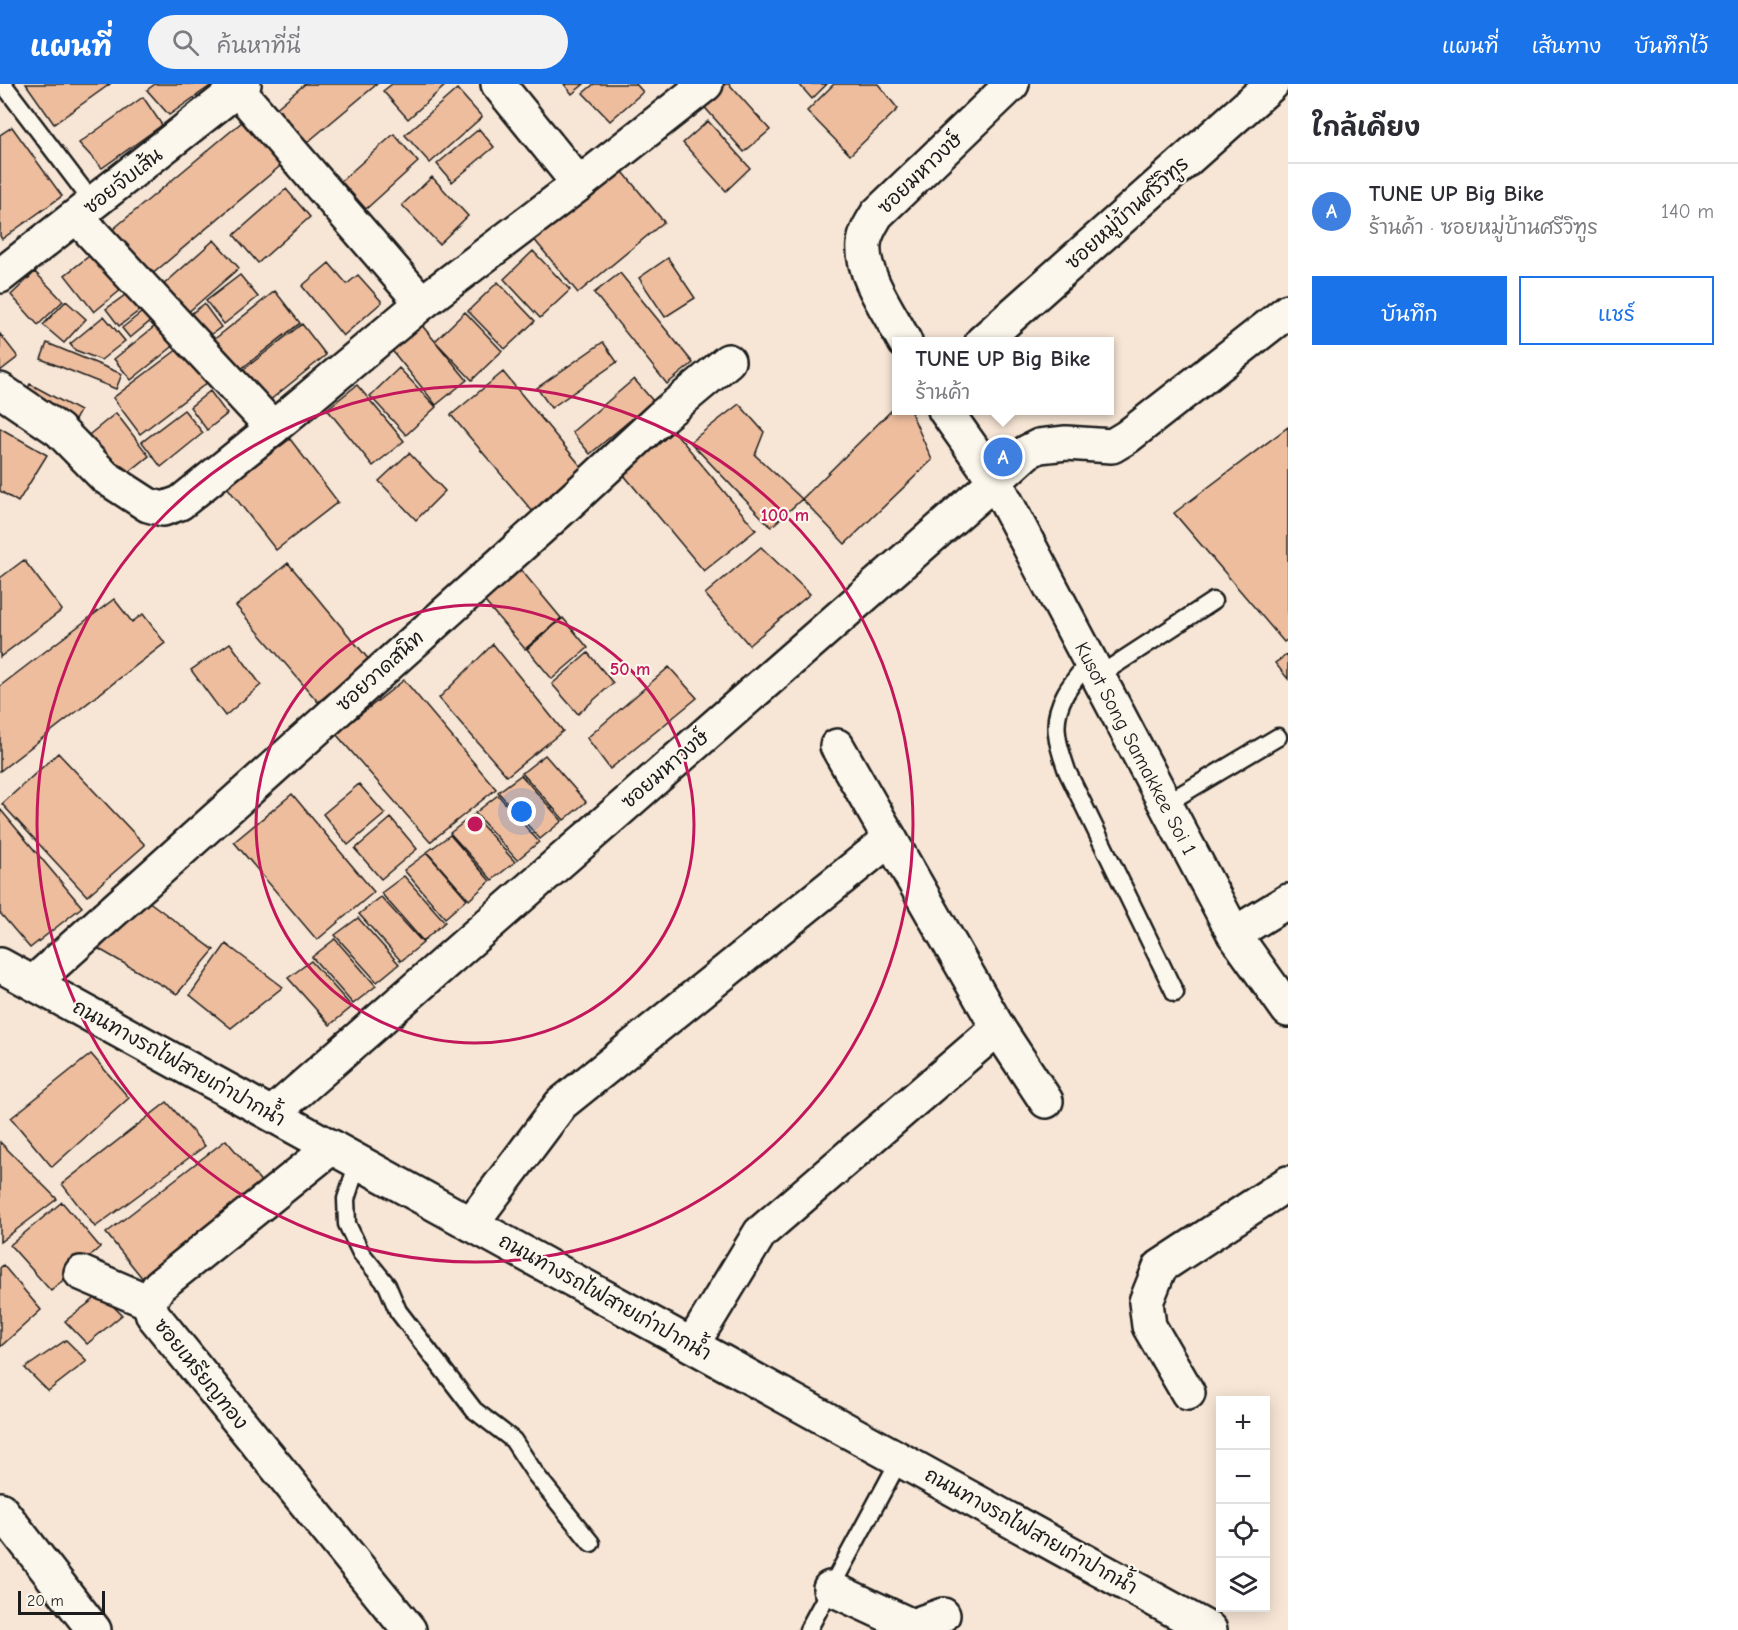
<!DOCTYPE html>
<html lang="th">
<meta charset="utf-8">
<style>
:root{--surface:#fff;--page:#f2f2f3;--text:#2b2b33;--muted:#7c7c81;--line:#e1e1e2;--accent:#1a73e8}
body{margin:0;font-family:"Comic Neue","Playpen Sans Thai",sans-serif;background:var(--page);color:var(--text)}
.controls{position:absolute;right:18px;bottom:18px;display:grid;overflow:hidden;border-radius:0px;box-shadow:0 3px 15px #0003}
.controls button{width:54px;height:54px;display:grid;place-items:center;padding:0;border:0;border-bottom:2px solid var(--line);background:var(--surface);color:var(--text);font:30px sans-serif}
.scale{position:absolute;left:18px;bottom:15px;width:87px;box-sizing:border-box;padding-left:6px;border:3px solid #1c1c1c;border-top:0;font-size:16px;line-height:21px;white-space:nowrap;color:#1c1c1c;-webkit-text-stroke:4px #fbf7ec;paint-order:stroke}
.you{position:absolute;left:522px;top:728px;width:21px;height:21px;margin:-15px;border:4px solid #fff;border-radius:50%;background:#1a73e8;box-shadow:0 0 0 9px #1a73e833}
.badge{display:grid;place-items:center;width:39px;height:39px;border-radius:50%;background:var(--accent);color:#fff;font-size:20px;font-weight:700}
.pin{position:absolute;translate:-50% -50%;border:3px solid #fff;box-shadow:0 2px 6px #0006}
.popup{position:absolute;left:892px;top:253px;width:222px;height:78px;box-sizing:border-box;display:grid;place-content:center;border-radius:0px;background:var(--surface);filter:drop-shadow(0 2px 4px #0005);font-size:20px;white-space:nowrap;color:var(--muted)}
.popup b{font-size:22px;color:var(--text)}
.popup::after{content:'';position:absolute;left:50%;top:100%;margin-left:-12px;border:12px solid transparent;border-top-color:var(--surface)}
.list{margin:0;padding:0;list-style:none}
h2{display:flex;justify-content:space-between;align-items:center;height:78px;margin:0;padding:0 24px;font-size:26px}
h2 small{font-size:20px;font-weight:400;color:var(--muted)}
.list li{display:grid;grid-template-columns:39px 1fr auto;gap:18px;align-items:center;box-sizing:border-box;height:96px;padding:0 24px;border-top:2px solid var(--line)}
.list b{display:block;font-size:22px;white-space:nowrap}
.list p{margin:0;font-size:20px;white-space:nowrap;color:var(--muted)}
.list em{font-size:20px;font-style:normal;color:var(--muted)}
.actions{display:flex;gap:12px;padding:18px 24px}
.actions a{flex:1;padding:14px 0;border:2px solid var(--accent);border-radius:0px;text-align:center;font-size:21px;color:var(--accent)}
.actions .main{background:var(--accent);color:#fff}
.icon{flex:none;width:33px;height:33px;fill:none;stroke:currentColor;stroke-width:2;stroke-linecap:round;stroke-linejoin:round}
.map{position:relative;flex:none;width:1288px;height:1546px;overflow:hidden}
header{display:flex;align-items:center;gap:36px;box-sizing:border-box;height:84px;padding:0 30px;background:var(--accent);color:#fff}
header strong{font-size:28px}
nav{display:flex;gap:33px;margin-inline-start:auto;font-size:21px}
.search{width:420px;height:54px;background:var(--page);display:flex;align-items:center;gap:15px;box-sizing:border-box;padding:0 21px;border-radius:33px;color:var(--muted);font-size:22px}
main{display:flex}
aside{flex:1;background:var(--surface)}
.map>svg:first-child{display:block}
</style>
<header>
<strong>แผนที่</strong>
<div class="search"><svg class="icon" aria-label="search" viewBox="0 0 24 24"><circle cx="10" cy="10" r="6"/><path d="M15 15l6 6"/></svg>ค้นหาที่นี่</div>
<nav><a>แผนที่</a><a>เส้นทาง</a><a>บันทึกไว้</a></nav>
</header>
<main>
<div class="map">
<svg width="1288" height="1546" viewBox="0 0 1288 1546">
<rect width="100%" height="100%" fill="#f7e6d5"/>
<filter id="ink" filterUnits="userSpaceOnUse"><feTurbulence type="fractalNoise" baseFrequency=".0167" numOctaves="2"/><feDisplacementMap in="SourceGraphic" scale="12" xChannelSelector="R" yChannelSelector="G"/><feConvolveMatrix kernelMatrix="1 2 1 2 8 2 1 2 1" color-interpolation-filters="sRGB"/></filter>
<g filter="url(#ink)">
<path fill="#eebd9e" stroke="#1c1c1c" stroke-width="1.5" d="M 26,0 L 110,0 L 54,40 Z
M 155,0 L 213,0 L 169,31 L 147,6 Z
M 305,0 L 377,0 L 303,62 L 274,26 Z
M 392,0 L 447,0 L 408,35 L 383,7 Z
M 564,0 L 584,0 L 572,10 Z
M 594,0 L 636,0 L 643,8 L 610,37 L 583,9 Z
M 720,0 L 729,0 L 770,46 L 744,68 L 700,18 Z
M 799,0 L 827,0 L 812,15 Z
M 834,0 L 878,0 L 898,25 L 850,71 L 807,27 Z
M 457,5 L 482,33 L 430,79 L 405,51 Z
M 143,13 L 162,41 L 102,84 L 79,59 Z
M 248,33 L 285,78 L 150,192 L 112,146 Z
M 708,37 L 750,84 L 726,107 L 683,59 Z
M 12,43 L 62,112 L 2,155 L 0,152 L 0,51 Z
M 479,45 L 494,63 L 452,98 L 437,80 Z
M 394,50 L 418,78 L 366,125 L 341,97 Z
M 619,83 L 664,138 L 578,209 L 533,154 Z
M 432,93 L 468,132 L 439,160 L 402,121 Z
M 286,105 L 310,133 L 258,179 L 234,151 Z
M 214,156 L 239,184 L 186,230 L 162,202 Z
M 533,167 L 570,206 L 540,234 L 504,195 Z
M 93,169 L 122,205 L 94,228 L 65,191 Z
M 668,174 L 695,214 L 665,233 L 639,194 Z
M 329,179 L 347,200 L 358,191 L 382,218 L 343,252 L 302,202 Z
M 35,188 L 63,217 L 38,241 L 11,211 Z
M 620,189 L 693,279 L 667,300 L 594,209 Z
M 240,191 L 258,213 L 224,240 L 206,217 Z
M 498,198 L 535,237 L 505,265 L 468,227 Z
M 132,206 L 144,223 L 119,242 L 106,225 Z
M 275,207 L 300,239 L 232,292 L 207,261 Z
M 66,217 L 86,235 L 64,259 L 43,241 Z
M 204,220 L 221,243 L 200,259 L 183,236 Z
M 146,225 L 153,235 L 130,254 L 122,244 Z
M 465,228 L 502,267 L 472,296 L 435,257 Z
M 104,232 L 125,257 L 101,276 L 75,266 L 70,260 Z
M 159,239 L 176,260 L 131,296 L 114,275 Z
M 420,239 L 467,296 L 436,321 L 390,264 Z
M 302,240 L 326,271 L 259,325 L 234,293 Z
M 0,250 L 18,273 L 0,287 Z
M 603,258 L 617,278 L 551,324 L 537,304 Z
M 47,259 L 122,290 L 116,305 L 41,275 Z
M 182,262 L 208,298 L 140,350 L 113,314 Z
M 399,284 L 436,323 L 406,351 L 370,312 Z
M 503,288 L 585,387 L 533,428 L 451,331 Z
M 634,295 L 653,317 L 590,370 L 572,348 Z
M 30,300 L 80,327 L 71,343 L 22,316 Z
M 357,301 L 404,357 L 373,382 L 327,325 Z
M 210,307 L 227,330 L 207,346 L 190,323 Z
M 739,320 L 764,348 L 755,371 L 802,415 L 771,443 L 690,358 Z
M 896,322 L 896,326 L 910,326 L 932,376 L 845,460 L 802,415 Z
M 184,326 L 203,349 L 161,383 L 142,358 Z
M 116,329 L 149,372 L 119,396 L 85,354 Z
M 1288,343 L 1288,555 L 1284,558 L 1174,429 Z
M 0,344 L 47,371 L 18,418 L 0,407 Z
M 674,347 L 756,446 L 704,487 L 623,390 Z
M 290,355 L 338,418 L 276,466 L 227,403 Z
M 409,369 L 445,407 L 416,436 L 379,397 Z
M 761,463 L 810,510 L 749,561 L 705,510 Z
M 24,476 L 62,526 L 0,573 L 0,494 Z
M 288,479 L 370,577 L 318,618 L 236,522 Z
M 517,481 L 561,534 L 525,565 L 480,512 Z
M 114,515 L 132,538 L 143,530 L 165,559 L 0,687 L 0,602 Z
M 563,534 L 588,564 L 552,595 L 527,565 Z
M 230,559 L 261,601 L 225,632 L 191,586 Z
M 493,560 L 563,647 L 507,692 L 439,614 Z
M 588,569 L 613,599 L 578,630 L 552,600 Z
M 1288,570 L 1288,595 L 1275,579 Z
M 669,583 L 697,614 L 610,685 L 587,654 Z
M 404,596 L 496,705 L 430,758 L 336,650 Z
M 58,669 L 145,761 L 87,812 L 2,720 Z
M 545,671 L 586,718 L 564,736 L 522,689 Z
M 521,691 L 562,737 L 540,755 L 498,708 Z
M 359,700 L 385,730 L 348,761 L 323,730 Z
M 292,710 L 374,808 L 317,856 L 234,758 Z
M 498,711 L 539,758 L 517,776 L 475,729 Z
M 0,725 L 82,823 L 30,864 L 0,829 Z
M 473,731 L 515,778 L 492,796 L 450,749 Z
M 391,734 L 417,765 L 381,795 L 355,765 Z
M 450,751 L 490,797 L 469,816 L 427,768 Z
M 427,769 L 467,815 L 445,834 L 404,786 Z
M 404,792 L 445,838 L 423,857 L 381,809 Z
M 381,813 L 423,859 L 401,877 L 359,830 Z
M 144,814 L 214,866 L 177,910 L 99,865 Z
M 358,834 L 399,880 L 377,898 L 335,851 Z
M 335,855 L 376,902 L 353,920 L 312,873 Z
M 226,860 L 283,903 L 231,944 L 190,911 Z
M 311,877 L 352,923 L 330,941 L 288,894 Z
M 91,970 L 129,1014 L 52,1083 L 11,1034 Z
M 167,1018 L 205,1062 L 95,1143 L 62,1100 Z
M 226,1056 L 264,1101 L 143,1195 L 106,1149 Z
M 0,1058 L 57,1115 L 0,1158 Z
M 62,1118 L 100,1163 L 51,1207 L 10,1161 Z
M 3,1181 L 41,1226 L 0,1263 L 0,1184 Z
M 101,1210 L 122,1231 L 87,1260 L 65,1237 Z
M 66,1256 L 87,1277 L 48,1307 L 25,1284 Z"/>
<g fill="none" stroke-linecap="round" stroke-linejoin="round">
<defs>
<path id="service" d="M 3,0 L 94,120
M 1090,577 C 1072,598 1053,620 1057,650 C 1058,662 1063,675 1067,687 L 1175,909
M 1098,592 L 1213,517
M 1165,720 L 1278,653
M 358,1078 L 346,1115 L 347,1140 L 361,1169 L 387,1201 L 398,1227 L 474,1326 L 513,1356 L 536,1391 L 591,1459
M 808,1546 L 900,1375"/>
<g id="minor">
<path d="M 498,0 L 579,100"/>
<path d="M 237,5 L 422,219"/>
<path d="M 77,133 L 273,344"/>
<path d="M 0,192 L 244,0"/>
<path id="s1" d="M 1288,227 L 1127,353 L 1112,362 L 1066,359 L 1039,362 L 1027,368 L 995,397 L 1234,850 L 1288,926"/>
<path d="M 982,258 L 1272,0"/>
<path d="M 0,306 L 59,346 L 105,393 L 148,421 L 163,425 L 180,419 L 273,344 L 422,219 L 579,100 L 706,0"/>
<path d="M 837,662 L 998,944 L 1046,1017"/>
<path d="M 1234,850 L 1288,817"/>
<path d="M 33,899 L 574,414 L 660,334 L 728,277"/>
<path d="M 332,1063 L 159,1202 L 149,1218 L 153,1231 L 409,1546"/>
<path d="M 471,1140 L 561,1020 L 890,755"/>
<path d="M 81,1189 L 149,1218"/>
<path d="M 692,1261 L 760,1149 L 998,944"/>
<path d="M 1188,1309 L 1149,1242 L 1146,1218 L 1160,1183 L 1288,1099"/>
<path d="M 0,1425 L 94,1546"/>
<path d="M 830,1504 L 912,1542 L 943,1531"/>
</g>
<path id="tertiary" d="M 905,258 C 891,231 861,190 864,160 C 865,149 871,140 877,130 L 1012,0
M 272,1030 L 995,397 L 945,326"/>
<path id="secondary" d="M 0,881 L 1210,1546"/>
</defs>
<use href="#service" stroke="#1c1c1c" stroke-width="21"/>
<use href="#minor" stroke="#1c1c1c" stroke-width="38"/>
<use href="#tertiary" stroke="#1c1c1c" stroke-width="38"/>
<use href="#secondary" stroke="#1c1c1c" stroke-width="38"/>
<use href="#service" stroke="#fbf7ec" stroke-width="16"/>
<use href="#minor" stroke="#fbf7ec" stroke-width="33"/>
<use href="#tertiary" stroke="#fbf7ec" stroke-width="33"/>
<use href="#secondary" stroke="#fbf7ec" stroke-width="33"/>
</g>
</g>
<g fill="none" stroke="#c2185b" stroke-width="3">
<circle cx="475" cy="740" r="219"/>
<circle cx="475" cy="740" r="438"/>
</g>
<g text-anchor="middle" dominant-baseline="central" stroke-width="4.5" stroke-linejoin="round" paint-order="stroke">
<g font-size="20" fill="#1c1c1c" stroke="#fbf7ec">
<text transform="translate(920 89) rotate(-44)">ซอยมหาวงษ์</text>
<text transform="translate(123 97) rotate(-38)">ซอยจับเส้น</text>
<text transform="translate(1127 129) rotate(-42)">ซอยหมู่บ้านศรีวิฑูร</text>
<text transform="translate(380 587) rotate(-42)">ซอยวาดสนิท</text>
<text stroke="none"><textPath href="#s1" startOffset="654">Kusot Song Samakkee Soi 1</textPath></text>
<text transform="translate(665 685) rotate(-41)">ซอยมหาวงษ์</text>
<text transform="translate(179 979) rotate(29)">ถนนทางรถไฟสายเก่าปากน้ำ</text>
<text transform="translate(605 1213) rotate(29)">ถนนทางรถไฟสายเก่าปากน้ำ</text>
<text transform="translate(201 1290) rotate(51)">ซอยเหรียญทอง</text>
<text transform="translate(1031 1447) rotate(29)">ถนนทางรถไฟสายเก่าปากน้ำ</text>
</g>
</g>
<circle cx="475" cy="740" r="9" fill="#c2185b" stroke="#fbf7ec" stroke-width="3"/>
<g font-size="18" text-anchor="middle" font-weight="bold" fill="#c2185b" stroke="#fbf7ec" stroke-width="4.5" stroke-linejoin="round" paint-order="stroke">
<text x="785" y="437">100 m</text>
<text x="630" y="591">50 m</text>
</g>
</svg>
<div class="controls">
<button>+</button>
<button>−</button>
<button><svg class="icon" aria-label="locate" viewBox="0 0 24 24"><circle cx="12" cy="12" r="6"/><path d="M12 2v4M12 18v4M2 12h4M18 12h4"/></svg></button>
<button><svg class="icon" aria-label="layers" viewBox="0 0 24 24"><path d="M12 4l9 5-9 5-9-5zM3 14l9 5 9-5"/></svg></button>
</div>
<div class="scale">20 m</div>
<div class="you"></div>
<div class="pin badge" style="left:1003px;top:373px;background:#3f7fe0">A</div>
<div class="popup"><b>TUNE UP Big Bike</b>ร้านค้า</div>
</div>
<aside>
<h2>ใกล้เคียง<small></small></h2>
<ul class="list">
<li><span class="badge" style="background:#3f7fe0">A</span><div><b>TUNE UP Big Bike</b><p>ร้านค้า · ซอยหมู่บ้านศรีวิฑูร</p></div><em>140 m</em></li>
</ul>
<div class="actions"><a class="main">บันทึก</a><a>แชร์</a></div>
</aside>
</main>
